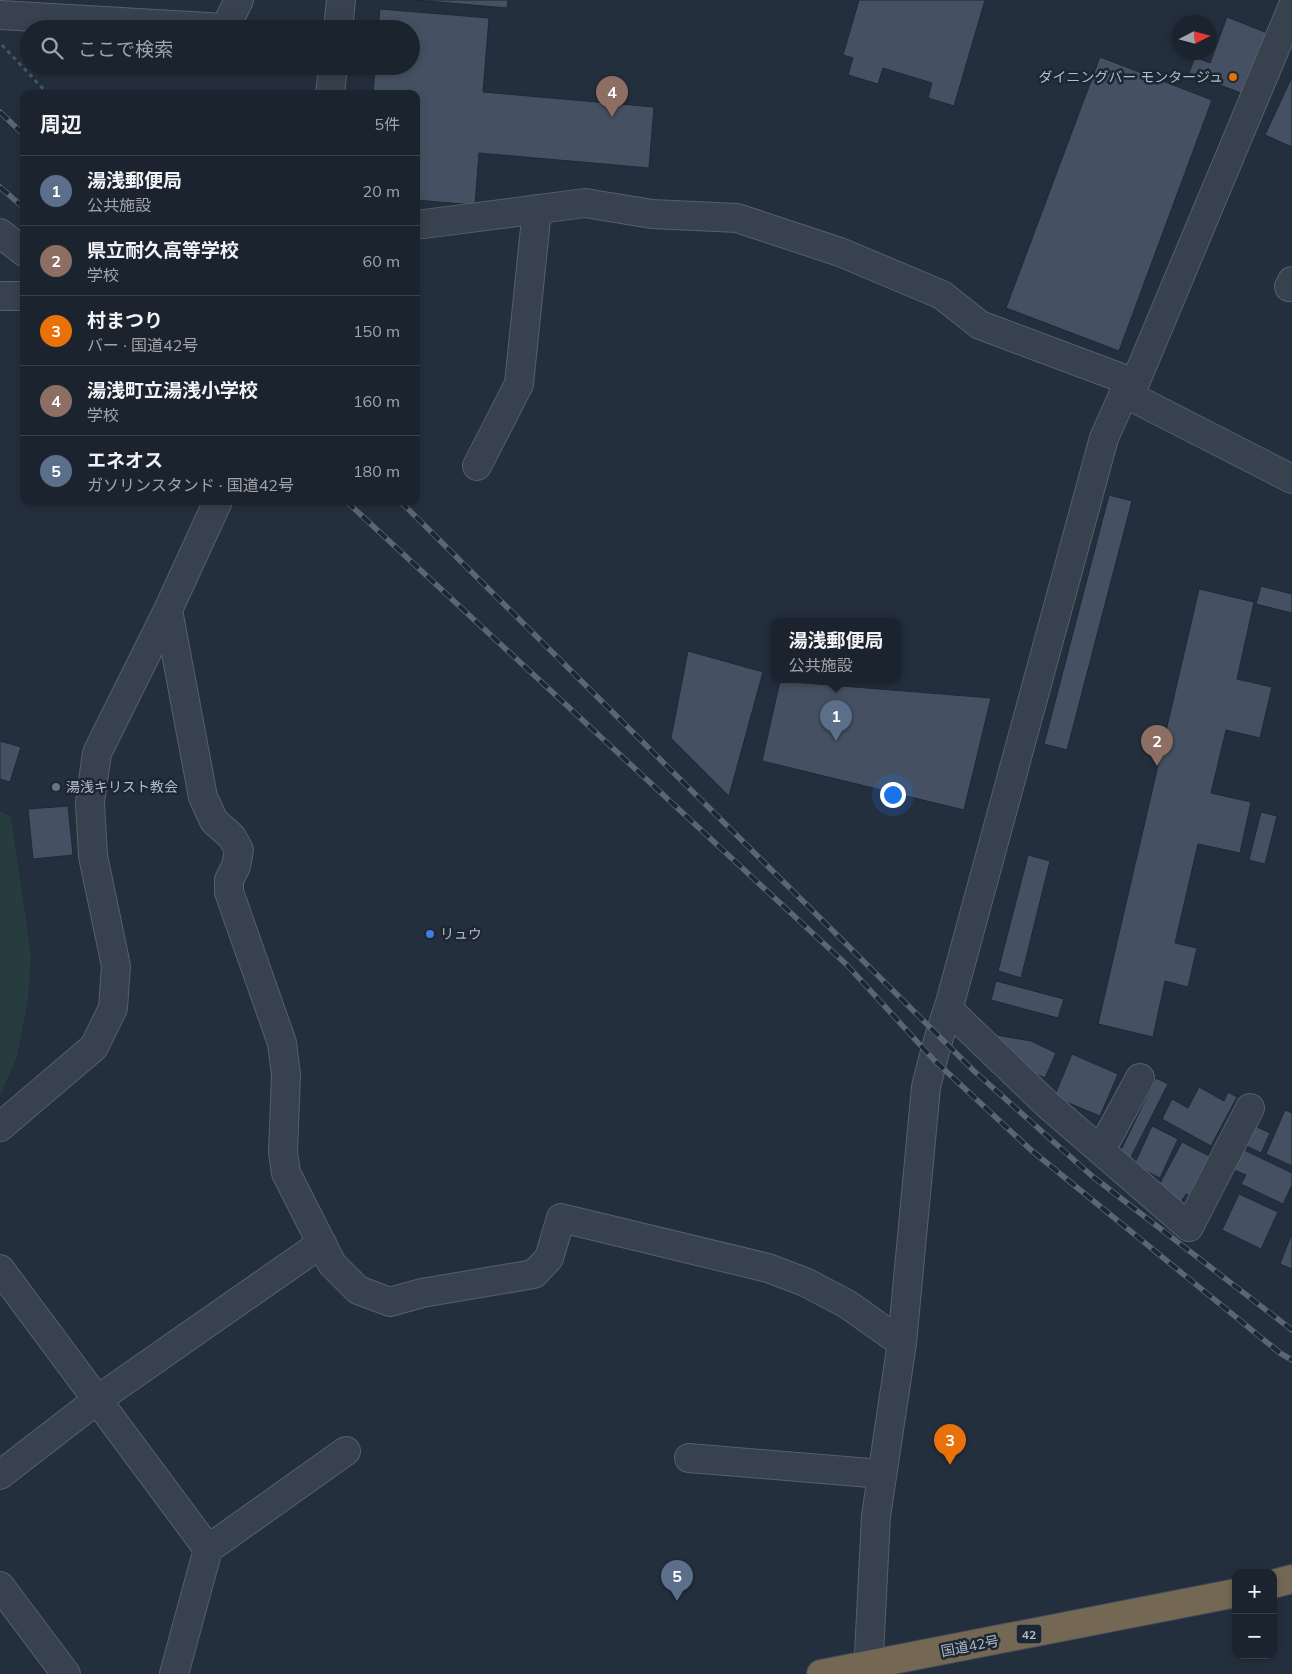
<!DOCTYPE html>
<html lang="ja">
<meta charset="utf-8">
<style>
:root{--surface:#1b232e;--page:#242b36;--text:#f1f3f6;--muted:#a0a4aa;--line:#39404a;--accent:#d93025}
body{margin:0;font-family:Mulish,"Noto Sans JP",sans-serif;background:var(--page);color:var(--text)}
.controls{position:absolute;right:15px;bottom:15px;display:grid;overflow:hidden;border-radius:10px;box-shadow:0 2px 8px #0003}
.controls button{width:45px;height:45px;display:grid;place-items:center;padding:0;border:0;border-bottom:1px solid var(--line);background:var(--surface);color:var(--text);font:25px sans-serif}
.compass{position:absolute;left:1172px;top:15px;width:45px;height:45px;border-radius:50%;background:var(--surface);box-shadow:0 2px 8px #0003;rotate:84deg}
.you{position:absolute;left:892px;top:794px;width:18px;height:18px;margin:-12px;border:4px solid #fff;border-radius:50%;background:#1a73e8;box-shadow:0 0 0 8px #1a73e833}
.badge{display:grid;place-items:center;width:32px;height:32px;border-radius:50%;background:var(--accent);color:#fff;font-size:16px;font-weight:700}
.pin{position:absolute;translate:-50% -41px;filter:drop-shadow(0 1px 2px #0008)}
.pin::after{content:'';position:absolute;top:26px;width:18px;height:15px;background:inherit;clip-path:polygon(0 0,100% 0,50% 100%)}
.popup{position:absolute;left:771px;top:618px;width:130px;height:65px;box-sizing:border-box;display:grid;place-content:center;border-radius:10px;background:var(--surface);filter:drop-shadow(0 1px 4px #0005);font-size:16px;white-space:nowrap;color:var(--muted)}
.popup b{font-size:19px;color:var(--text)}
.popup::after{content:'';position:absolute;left:50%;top:100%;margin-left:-10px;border:10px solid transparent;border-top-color:var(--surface)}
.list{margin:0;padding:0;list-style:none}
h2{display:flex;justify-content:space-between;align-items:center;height:65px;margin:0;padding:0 20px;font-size:21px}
h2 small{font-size:16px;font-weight:400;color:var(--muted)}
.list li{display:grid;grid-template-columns:32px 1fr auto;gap:15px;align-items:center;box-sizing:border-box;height:70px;padding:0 20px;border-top:1px solid var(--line)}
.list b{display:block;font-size:19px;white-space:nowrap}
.list p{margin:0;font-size:16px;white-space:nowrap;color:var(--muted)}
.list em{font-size:16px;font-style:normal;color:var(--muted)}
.icon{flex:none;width:28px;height:28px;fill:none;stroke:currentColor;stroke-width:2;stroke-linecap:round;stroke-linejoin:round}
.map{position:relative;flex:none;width:1292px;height:1674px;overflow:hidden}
.search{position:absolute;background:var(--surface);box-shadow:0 2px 8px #0003;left:20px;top:20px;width:400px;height:55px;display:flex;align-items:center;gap:12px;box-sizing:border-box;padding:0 18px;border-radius:28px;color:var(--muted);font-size:19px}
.panel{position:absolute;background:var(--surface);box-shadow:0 2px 8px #0003;left:20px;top:90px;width:400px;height:415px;border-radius:10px}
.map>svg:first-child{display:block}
</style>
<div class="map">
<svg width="1292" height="1674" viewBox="0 0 1292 1674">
<rect width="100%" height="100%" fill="#242f3e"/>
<path fill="#263c3f" d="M 0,811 L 11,817 L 31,956 L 28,998 L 17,1057 L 0,1095 Z"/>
<path fill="#455162" stroke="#1f2835" d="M 415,0 L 508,0 L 507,8 Z
M 859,0 L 985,0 L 954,106 L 928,98 L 932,83 L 883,68 L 878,84 L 848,75 L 853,58 L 843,55 Z
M 380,9 L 489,18 L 483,92 L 654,107 L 649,168 L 479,153 L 475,205 L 416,200 L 416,94 L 373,94 L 375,66 L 411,66 L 411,29 L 378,29 Z
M 1227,17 L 1270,34 L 1246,95 L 1189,73 L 1195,57 L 1210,63 Z
M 1100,57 L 1212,100 L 1119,351 L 1006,308 Z
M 1292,77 L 1292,147 L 1265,135 Z
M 1109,495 L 1132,501 L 1067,750 L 1044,744 Z
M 1261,586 L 1292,594 L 1292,613 L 1256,604 Z
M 1199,589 L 1254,602 L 1237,679 L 1272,687 L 1260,738 L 1226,730 L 1211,793 L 1251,802 L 1240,853 L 1198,844 L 1175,943 L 1197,948 L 1188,987 L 1165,981 L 1153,1037 L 1098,1024 Z
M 688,651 L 763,672 L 729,796 L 671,738 Z
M 780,681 L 991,698 L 964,810 L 762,761 Z
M 0,741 L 21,747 L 10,782 L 0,779 Z
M 68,806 L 73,855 L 33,859 L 28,809 Z
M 1261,812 L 1277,816 L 1265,864 L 1249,860 Z
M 1028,855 L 1050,861 L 1021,978 L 998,971 Z
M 996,981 L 1064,999 L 1058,1018 L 991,1000 Z
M 996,1035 L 1031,1041 L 1056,1053 L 1045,1078 L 1025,1069 L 995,1043 Z
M 1072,1054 L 1118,1074 L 1100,1116 L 1054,1097 Z
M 1156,1078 L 1168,1084 L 1129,1161 L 1118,1156 Z
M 1199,1087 L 1224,1101 L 1228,1092 L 1237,1097 L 1211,1146 L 1162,1119 L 1172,1099 L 1188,1108 Z
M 1285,1110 L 1292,1113 L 1292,1166 L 1266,1154 Z
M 1251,1124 L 1270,1133 L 1261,1153 L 1242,1144 Z
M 1152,1126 L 1178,1139 L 1160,1178 L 1134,1165 Z
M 1182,1142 L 1211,1157 L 1190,1196 L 1186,1194 L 1181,1202 L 1157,1189 Z
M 1240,1148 L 1292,1173 L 1292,1185 L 1283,1204 L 1241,1184 L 1246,1175 L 1230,1168 Z
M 1239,1194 L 1278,1212 L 1261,1249 L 1222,1230 Z
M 1292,1233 L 1292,1269 L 1280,1264 Z"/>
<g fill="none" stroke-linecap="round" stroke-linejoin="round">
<defs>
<path id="minor" d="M 0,15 L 225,28 L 239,0
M 338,29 L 341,0
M 330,94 L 333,66
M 416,225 L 585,203 L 652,214 L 737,218 L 840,252 L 942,295 L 980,325 L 1135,383
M 0,233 L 24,252
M 1289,287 L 1292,281
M 0,296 L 24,296
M 1124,393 L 1292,479
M 477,466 L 519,384 L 537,209
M 168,610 L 203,797 L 214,821 L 232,837 L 239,850 L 236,866 L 229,880 L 229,892 L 282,1043 L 286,1075 L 283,1152 L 286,1173 L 332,1264 L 358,1290 L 390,1302 L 422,1293 L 534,1274 L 549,1258 L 561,1218 L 768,1268 L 805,1282 L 847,1304 L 902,1343
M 948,1009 L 1049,1106 L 1189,1227 L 1250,1108
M 0,1127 L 94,1047 L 113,1008 L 116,966 L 93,856 L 90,802 L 97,753 L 168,610 L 218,501
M 1101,1150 L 1140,1078
M 0,1269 L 208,1549 L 174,1674
M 689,1458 L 882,1474
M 0,1475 L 97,1400 L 322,1243
M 208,1549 L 346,1451
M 0,1586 L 66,1674
M 868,1674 L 876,1516 L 902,1343 L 926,1087 C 933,1058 940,1031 950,1003 L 1104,438 L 1124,393 L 1135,383 L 1292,8"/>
<path id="highway" d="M 1273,1584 L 1292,1579
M 821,1674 L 1236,1593"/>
</defs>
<use href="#minor" stroke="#565f6c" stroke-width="30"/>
<use href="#highway" stroke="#434c59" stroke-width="30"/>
<path stroke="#44595c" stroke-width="3" stroke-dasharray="4 4" stroke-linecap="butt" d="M 2,45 L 48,94"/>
<use href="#minor" stroke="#38414e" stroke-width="28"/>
<use href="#highway" stroke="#746855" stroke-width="28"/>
<defs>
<path id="rail" d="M 0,112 L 24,135
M 0,187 L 24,208
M 346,501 L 847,965 L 933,1059 L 1031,1150 L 1280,1353 L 1292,1360
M 400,501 L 974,1071 L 1092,1176 L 1292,1330"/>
</defs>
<use href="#rail" stroke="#5a6575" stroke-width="5.5"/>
<use href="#rail" stroke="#1d2633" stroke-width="4" stroke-dasharray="11" stroke-linecap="butt"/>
</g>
<circle fill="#e8710a" stroke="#1d2633" stroke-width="2" cx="1233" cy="77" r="5"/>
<circle fill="#6b7280" stroke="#1d2633" stroke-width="2" cx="56" cy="787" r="5"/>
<circle fill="#3f7fe0" stroke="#1d2633" stroke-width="2" cx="430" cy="934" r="5"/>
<g text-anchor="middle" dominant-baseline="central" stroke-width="5" stroke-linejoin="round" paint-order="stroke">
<rect fill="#1d2633" stroke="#878f9c" stroke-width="1" x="1016.5" y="1624.5" width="25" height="19" rx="4"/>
<g font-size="12" font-weight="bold" fill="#b4bcc9">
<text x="1029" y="1634">42</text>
</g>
<g font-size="14" fill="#b4bcc9" stroke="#1d2633" text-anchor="start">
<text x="1223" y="77" text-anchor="end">ダイニングバー モンタージュ</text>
<text x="66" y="787">湯浅キリスト教会</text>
<text x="440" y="934">リュウ</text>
</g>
<g font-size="14" fill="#b4bcc9" stroke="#1d2633">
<text transform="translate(970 1646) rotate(-11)">国道42号</text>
</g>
</g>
</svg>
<div class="controls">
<button>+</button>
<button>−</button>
</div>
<svg class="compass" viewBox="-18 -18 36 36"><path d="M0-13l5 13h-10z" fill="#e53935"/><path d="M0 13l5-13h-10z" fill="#a0a4aa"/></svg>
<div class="you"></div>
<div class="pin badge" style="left:836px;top:741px;background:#5c6f8a">1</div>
<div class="popup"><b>湯浅郵便局</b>公共施設</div>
<div class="pin badge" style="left:1157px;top:766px;background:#8d6e63">2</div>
<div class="pin badge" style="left:950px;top:1465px;background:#e8710a">3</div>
<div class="pin badge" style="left:612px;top:117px;background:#8d6e63">4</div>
<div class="pin badge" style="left:677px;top:1601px;background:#5c6f8a">5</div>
<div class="search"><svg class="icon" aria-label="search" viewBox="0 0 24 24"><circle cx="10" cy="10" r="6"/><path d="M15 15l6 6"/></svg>ここで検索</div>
<section class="panel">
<h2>周辺<small>5件</small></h2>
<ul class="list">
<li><span class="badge" style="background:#5c6f8a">1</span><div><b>湯浅郵便局</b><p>公共施設</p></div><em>20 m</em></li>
<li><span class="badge" style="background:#8d6e63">2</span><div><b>県立耐久高等学校</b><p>学校</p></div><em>60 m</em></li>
<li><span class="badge" style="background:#e8710a">3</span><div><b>村まつり</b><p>バー · 国道42号</p></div><em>150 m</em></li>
<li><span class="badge" style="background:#8d6e63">4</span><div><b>湯浅町立湯浅小学校</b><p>学校</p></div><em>160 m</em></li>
<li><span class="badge" style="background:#5c6f8a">5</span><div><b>エネオス</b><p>ガソリンスタンド · 国道42号</p></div><em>180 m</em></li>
</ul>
</section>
</div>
